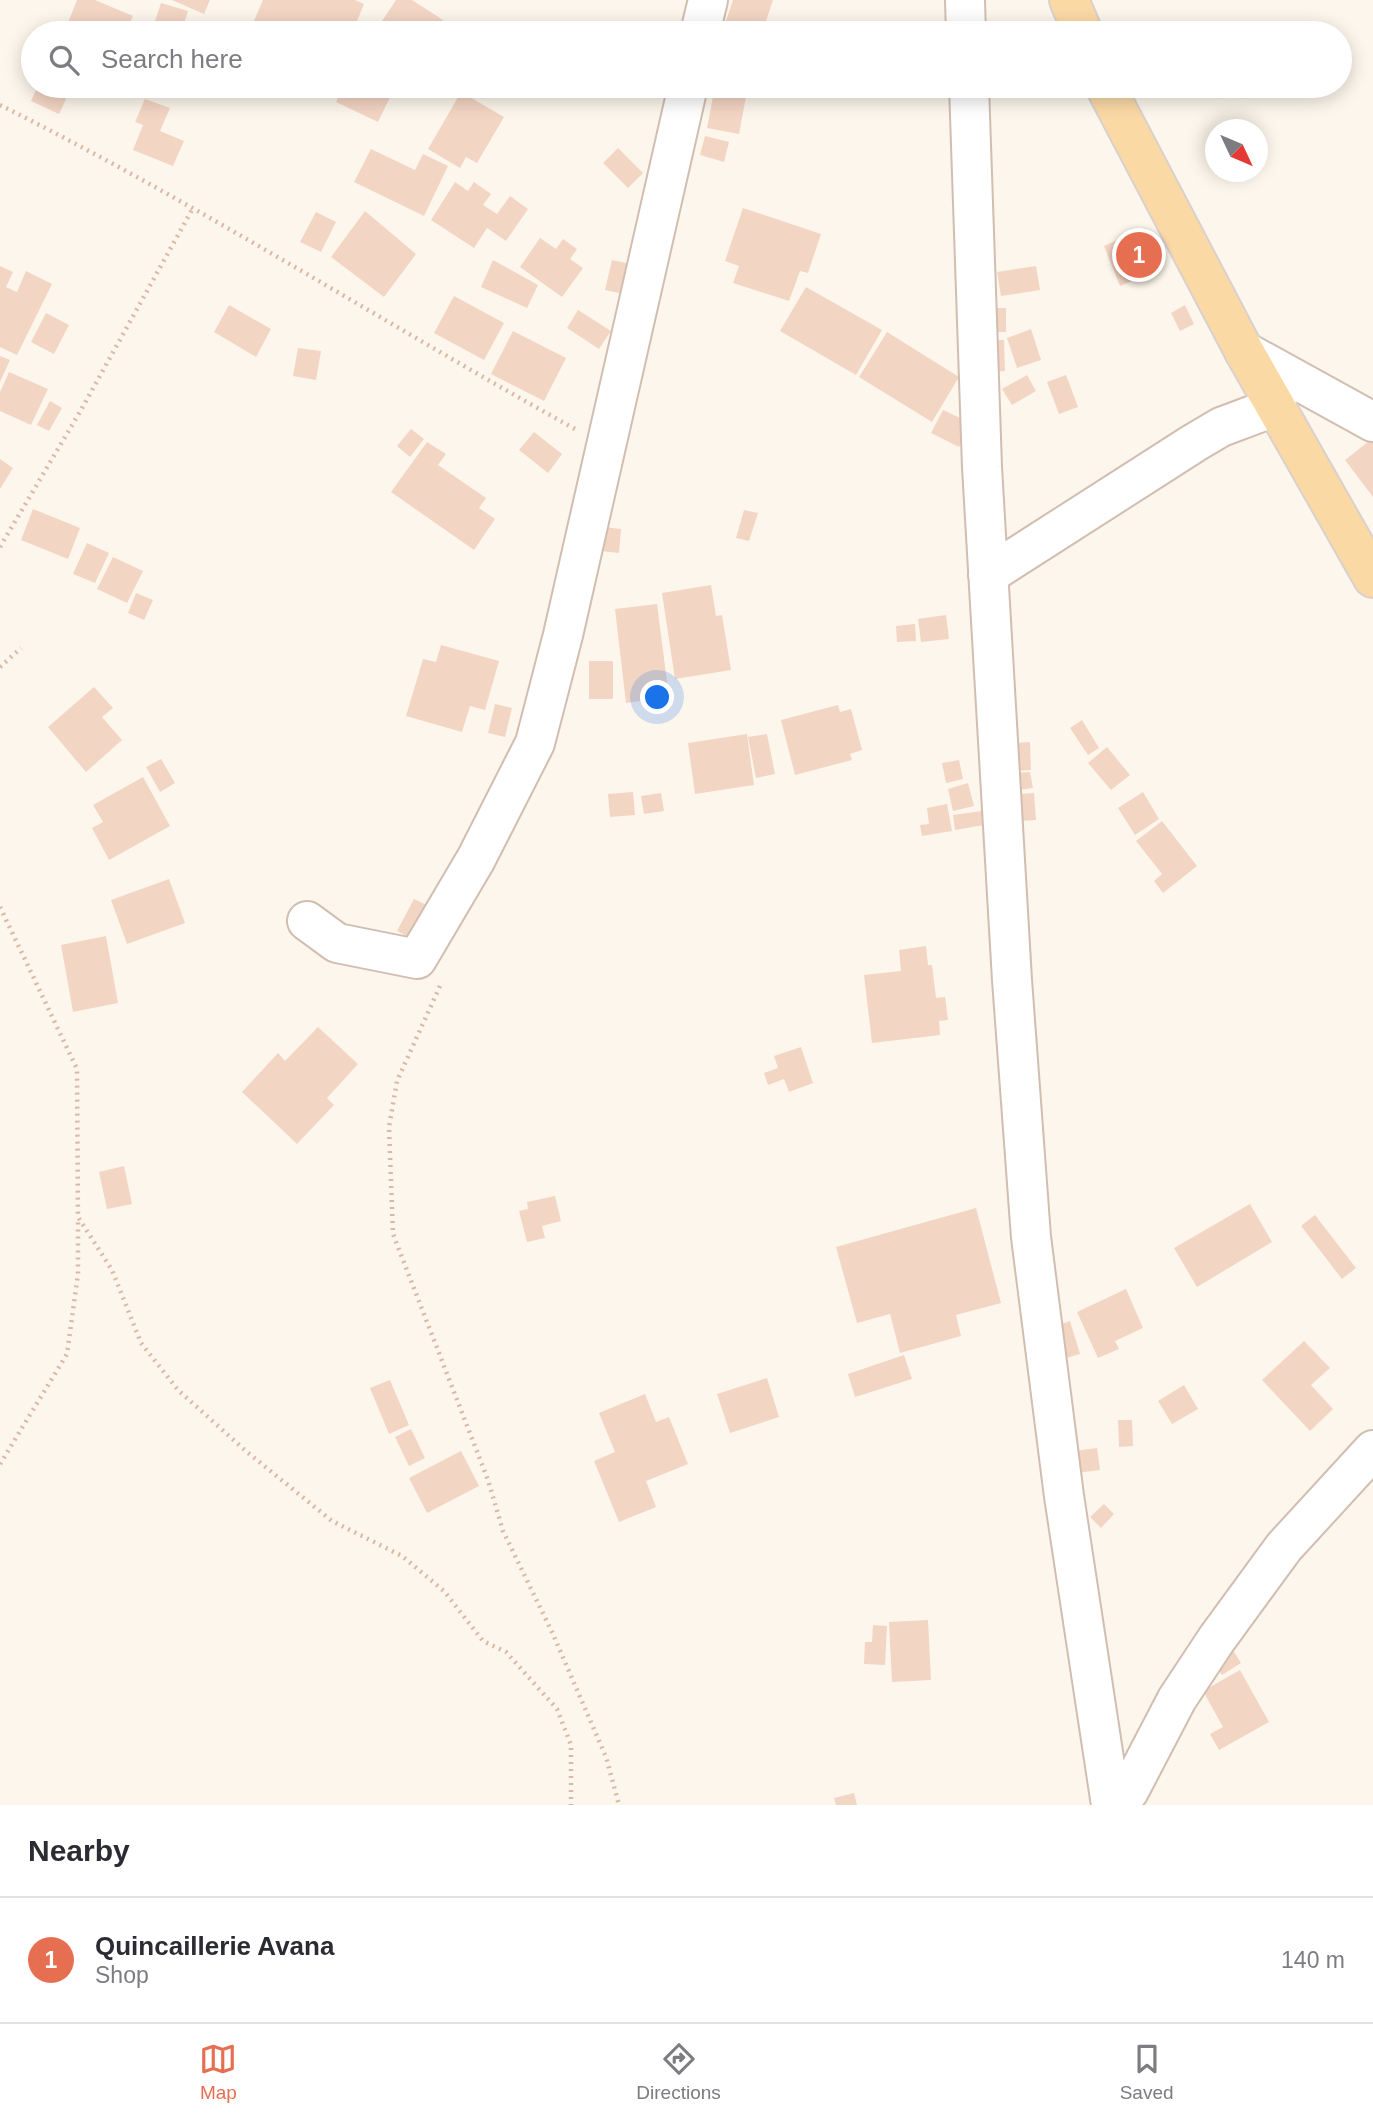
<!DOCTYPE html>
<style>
:root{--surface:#fff;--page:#f7f7f7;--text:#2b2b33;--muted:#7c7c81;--line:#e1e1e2;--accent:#e76f51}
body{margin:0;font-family:Helvetica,sans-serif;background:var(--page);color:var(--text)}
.compass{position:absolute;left:1205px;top:119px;width:63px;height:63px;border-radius:50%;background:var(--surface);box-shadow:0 4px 18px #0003;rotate:134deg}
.you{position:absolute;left:658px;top:698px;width:24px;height:24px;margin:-18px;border:5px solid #fff;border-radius:50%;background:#1a73e8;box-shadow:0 0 0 10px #1a73e833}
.badge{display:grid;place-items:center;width:46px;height:46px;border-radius:50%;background:var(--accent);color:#fff;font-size:23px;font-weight:700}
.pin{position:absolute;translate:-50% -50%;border:4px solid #fff;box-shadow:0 2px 7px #0006}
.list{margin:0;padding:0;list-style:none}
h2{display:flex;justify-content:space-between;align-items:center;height:91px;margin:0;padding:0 28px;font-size:30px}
h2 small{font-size:23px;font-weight:400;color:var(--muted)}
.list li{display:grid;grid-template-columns:46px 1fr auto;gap:21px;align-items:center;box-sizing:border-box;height:126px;padding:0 28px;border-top:2px solid var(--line)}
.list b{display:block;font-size:26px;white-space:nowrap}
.list p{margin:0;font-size:23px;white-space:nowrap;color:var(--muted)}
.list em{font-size:23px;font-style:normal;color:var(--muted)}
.icon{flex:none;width:38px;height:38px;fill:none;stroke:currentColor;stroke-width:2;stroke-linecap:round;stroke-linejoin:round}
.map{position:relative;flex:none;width:1373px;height:1805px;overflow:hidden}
.search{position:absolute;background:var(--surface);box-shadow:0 4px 18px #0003;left:21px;right:21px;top:21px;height:77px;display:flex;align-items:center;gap:18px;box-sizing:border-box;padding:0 24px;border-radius:38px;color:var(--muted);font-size:26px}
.sheet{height:217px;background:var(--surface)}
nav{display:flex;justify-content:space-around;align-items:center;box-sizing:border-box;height:98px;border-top:2px solid var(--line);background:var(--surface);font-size:19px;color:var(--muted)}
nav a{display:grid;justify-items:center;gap:4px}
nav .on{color:var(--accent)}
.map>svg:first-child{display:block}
</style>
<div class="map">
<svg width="1373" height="1805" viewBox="0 0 1373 1805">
<rect width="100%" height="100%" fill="#fdf6ec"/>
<path fill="#f3d5c3" d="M 77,0 L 95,0 L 133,16 L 125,33 L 56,33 L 60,22 L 67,25 Z
M 172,0 L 210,0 L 204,14 Z
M 263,0 L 355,0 L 364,4 L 352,33 L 338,28 L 335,33 L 306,33 L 292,28 L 290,33 L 278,33 L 253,23 Z
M 396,0 L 412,0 L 443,20 L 435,33 L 374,33 Z
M 733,0 L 773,0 L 762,33 L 722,33 Z
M 161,3 L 188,11 L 181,33 L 151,33 Z
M 38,86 L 72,86 L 59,114 L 31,101 Z
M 343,86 L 388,86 L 394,89 L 378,122 L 336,102 Z
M 715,86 L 748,86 L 739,134 L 707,128 Z
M 461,92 L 504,117 L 477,163 L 466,157 L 460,168 L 428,149 Z
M 145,99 L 170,108 L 160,131 L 184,141 L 173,166 L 133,150 L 143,125 L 135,122 Z
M 705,136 L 729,142 L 724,162 L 700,155 Z
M 618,148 L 643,173 L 628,188 L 603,163 Z
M 371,149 L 415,170 L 423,154 L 448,166 L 424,216 L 354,182 Z
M 455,182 L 468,191 L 474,182 L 491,194 L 483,205 L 497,214 L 510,196 L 528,209 L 506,241 L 487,228 L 474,248 L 431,220 Z
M 743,208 L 821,234 L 808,273 L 800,271 L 789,301 L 733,283 L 739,266 L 725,261 Z
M 365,211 L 416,254 L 384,297 L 331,257 Z
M 316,212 L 336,222 L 321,252 L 300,242 Z
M 1145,228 L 1162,268 L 1120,286 L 1104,246 Z
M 540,238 L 556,249 L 563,239 L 577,249 L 570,259 L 583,268 L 562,297 L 520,267 Z
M 493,260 L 538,285 L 527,308 L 481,287 Z
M 612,260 L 630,264 L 624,294 L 605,290 Z
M 0,266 L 13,272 L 6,287 L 17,292 L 26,271 L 52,284 L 17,355 L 0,347 Z
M 1036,266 L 1040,290 L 1001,296 L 997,272 Z
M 806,287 L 882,330 L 856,375 L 780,331 Z
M 454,296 L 504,323 L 484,360 L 434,333 Z
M 229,305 L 271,329 L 256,357 L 214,332 Z
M 1185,305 L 1194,324 L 1180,331 L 1171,313 Z
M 986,308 L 1006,308 L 1006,332 L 986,332 Z
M 578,310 L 611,331 L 599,349 L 567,328 Z
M 46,313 L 69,325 L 54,354 L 31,342 Z
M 1031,329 L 1041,360 L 1017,368 L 1007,338 Z
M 513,331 L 566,358 L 544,401 L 491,374 Z
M 887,332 L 959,377 L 932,422 L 859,377 Z
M 987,340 L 1004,340 L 1005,371 L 989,372 Z
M 298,348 L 321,351 L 316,380 L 293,376 Z
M 0,356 L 10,360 L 0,382 Z
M 9,372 L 48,389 L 31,425 L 0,411 L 0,392 Z
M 1027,375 L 1036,391 L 1012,405 L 1002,389 Z
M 1066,375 L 1078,407 L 1059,414 L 1047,382 Z
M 50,401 L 62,408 L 49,431 L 37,425 Z
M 943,410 L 971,423 L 959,447 L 931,433 Z
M 411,429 L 424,439 L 410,457 L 397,446 Z
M 534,432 L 562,454 L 548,473 L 519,450 Z
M 1373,438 L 1373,497 L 1345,460 Z
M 427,442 L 446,454 L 438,465 L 486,498 L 479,508 L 495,519 L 474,550 L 391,492 Z
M 0,459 L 13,468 L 0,489 Z
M 33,509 L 80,528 L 68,559 L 21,540 Z
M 744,510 L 758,513 L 749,541 L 736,538 Z
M 604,527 L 621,529 L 619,553 L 601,551 Z
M 87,543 L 109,553 L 95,583 L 73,574 Z
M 113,557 L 143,571 L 127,603 L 97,589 Z
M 711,585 L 716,616 L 722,615 L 731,670 L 675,679 L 662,593 Z
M 136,593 L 153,600 L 144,620 L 128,613 Z
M 657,604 L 669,697 L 626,703 L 615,609 Z
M 946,615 L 949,639 L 921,642 L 918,619 Z
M 915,624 L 916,641 L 897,642 L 896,626 Z
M 441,645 L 499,661 L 485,710 L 470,706 L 462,732 L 406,716 L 423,659 L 436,662 Z
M 589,661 L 613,661 L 613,699 L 589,699 Z
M 94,687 L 113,708 L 102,717 L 122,740 L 86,772 L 48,727 Z
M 495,704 L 512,708 L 505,737 L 488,733 Z
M 838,705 L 840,712 L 851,709 L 862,750 L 850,754 L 852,760 L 795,775 L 781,720 Z
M 1082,720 L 1099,748 L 1088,755 L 1070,728 Z
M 747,734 L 754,785 L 695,794 L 688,743 Z
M 767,734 L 775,774 L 756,778 L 748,737 Z
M 1030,742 L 1031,770 L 1016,771 L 1014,743 Z
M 1107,747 L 1130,775 L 1111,790 L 1088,763 Z
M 161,759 L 175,783 L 160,792 L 146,767 Z
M 959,760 L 963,779 L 946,783 L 942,763 Z
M 1030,772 L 1033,788 L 1018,790 L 1016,773 Z
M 143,777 L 170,826 L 109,860 L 92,828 L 103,822 L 93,805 Z
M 968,783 L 974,806 L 953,811 L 948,789 Z
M 633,792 L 635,815 L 610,817 L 608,794 Z
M 1143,792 L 1159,819 L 1135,835 L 1118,808 Z
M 661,793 L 664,811 L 644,814 L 641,796 Z
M 1034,793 L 1036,820 L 1021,821 L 1019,794 Z
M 947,804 L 952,831 L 922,836 L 920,825 L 929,824 L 927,808 Z
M 982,811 L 984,825 L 955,830 L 953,815 Z
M 1162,821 L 1197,866 L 1163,893 L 1154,881 L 1162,874 L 1136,841 Z
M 169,879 L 185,923 L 127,944 L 111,900 Z
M 414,899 L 435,909 L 418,942 L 397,931 Z
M 106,936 L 118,1003 L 73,1012 L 61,945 Z
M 926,946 L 928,965 L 932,965 L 936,998 L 945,997 L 948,1020 L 939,1021 L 940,1035 L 872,1043 L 864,975 L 901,971 L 899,950 Z
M 318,1027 L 358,1064 L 327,1098 L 334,1105 L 297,1144 L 242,1092 L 278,1053 L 285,1061 Z
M 801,1047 L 813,1083 L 789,1092 L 784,1079 L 768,1085 L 764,1073 L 778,1068 L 774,1056 Z
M 124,1166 L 132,1204 L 107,1209 L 99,1172 Z
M 555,1196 L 561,1221 L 542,1226 L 545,1238 L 527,1242 L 519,1211 L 528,1209 L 527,1202 Z
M 1250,1204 L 1272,1242 L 1197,1287 L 1174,1248 Z
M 976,1208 L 1001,1303 L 956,1315 L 961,1336 L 900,1353 L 890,1314 L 857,1323 L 836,1247 Z
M 1315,1215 L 1356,1268 L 1342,1279 L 1301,1226 Z
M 1126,1289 L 1143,1328 L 1115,1341 L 1119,1349 L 1098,1358 L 1077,1312 Z
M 1070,1321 L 1080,1354 L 1060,1360 L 1051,1328 Z
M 1304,1341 L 1330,1368 L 1311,1385 L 1333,1409 L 1310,1431 L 1262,1380 Z
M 904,1355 L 912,1379 L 855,1397 L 848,1374 Z
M 767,1378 L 779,1417 L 730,1433 L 717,1394 Z
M 390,1380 L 409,1425 L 389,1434 L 370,1388 Z
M 1184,1385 L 1198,1409 L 1172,1424 L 1158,1401 Z
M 645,1394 L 656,1422 L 669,1417 L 688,1464 L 646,1481 L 656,1507 L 619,1522 L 594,1461 L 615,1452 L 599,1413 Z
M 1118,1420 L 1132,1420 L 1133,1446 L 1119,1447 Z
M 411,1429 L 425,1458 L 409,1466 L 395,1437 Z
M 1097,1448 L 1100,1470 L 1076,1473 L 1074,1451 Z
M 461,1451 L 479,1486 L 427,1513 L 409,1478 Z
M 1104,1504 L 1114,1514 L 1101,1528 L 1090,1517 Z
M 928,1620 L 931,1680 L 892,1682 L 889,1622 Z
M 873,1625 L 887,1626 L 885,1665 L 864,1664 L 865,1642 L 872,1642 Z
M 1231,1647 L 1241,1663 L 1222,1675 L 1212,1659 Z
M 1240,1670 L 1269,1722 L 1219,1750 L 1210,1734 L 1223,1727 L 1203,1691 Z
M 854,1793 L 857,1805 L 836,1805 L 834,1798 Z"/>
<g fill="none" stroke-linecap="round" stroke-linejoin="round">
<defs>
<path id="minor" d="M 965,0 L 966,33
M 700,33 L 708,0
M 969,86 L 982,467 L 1012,980 L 1031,1237 L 1064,1496 L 1111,1805
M 1244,351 L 1373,422
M 988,575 L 1194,443 L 1221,427 L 1277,406
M 307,921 L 337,943 L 417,959 L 476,859 L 535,743 L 563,635 L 688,86
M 1117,1805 L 1129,1791 L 1177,1699 L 1216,1640 L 1284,1547 L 1373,1450"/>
<path id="major" d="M 1069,0 L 1083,33
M 1105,86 L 1244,351 L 1373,578"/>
</defs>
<use href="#minor" stroke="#d1beb0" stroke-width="42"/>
<use href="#major" stroke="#dad1cd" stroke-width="42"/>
<path stroke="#d9b8a5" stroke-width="4.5" stroke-dasharray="2 5" stroke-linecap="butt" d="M 0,105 C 197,203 382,322 575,429
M 0,547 L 81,410 L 193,208
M 0,667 L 21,648
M 0,907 L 77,1069 L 78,1217 L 112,1270 L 141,1343 L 178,1390 L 247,1452 L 332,1521 L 402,1556 L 444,1591 L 483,1641 L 506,1652 L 557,1709 L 571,1745 L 571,1805
M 440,986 L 397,1081 L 389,1127 L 393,1234 L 488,1480 L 503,1531 L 552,1632 L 606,1757 L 619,1805
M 0,1464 L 67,1354 L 78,1274 L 78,1218"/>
<use href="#minor" stroke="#fff" stroke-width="38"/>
<use href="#major" stroke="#fbd9a5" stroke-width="38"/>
</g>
</svg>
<svg class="compass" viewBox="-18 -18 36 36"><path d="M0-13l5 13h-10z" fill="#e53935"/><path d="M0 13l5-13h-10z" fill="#7c7c81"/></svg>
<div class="you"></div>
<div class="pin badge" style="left:1139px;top:255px">1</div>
<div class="search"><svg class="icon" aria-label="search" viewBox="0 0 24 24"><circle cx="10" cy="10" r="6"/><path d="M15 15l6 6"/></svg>Search here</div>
</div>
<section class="sheet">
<h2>Nearby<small></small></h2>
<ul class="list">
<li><span class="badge">1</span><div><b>Quincaillerie Avana</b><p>Shop</p></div><em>140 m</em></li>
</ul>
</section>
<nav>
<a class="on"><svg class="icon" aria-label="map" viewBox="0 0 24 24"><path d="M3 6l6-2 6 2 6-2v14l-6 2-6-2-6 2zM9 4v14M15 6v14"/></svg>Map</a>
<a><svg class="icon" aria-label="directions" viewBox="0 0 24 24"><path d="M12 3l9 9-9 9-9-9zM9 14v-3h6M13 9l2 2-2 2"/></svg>Directions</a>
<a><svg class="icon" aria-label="saved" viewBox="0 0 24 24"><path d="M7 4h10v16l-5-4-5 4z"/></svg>Saved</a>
</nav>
